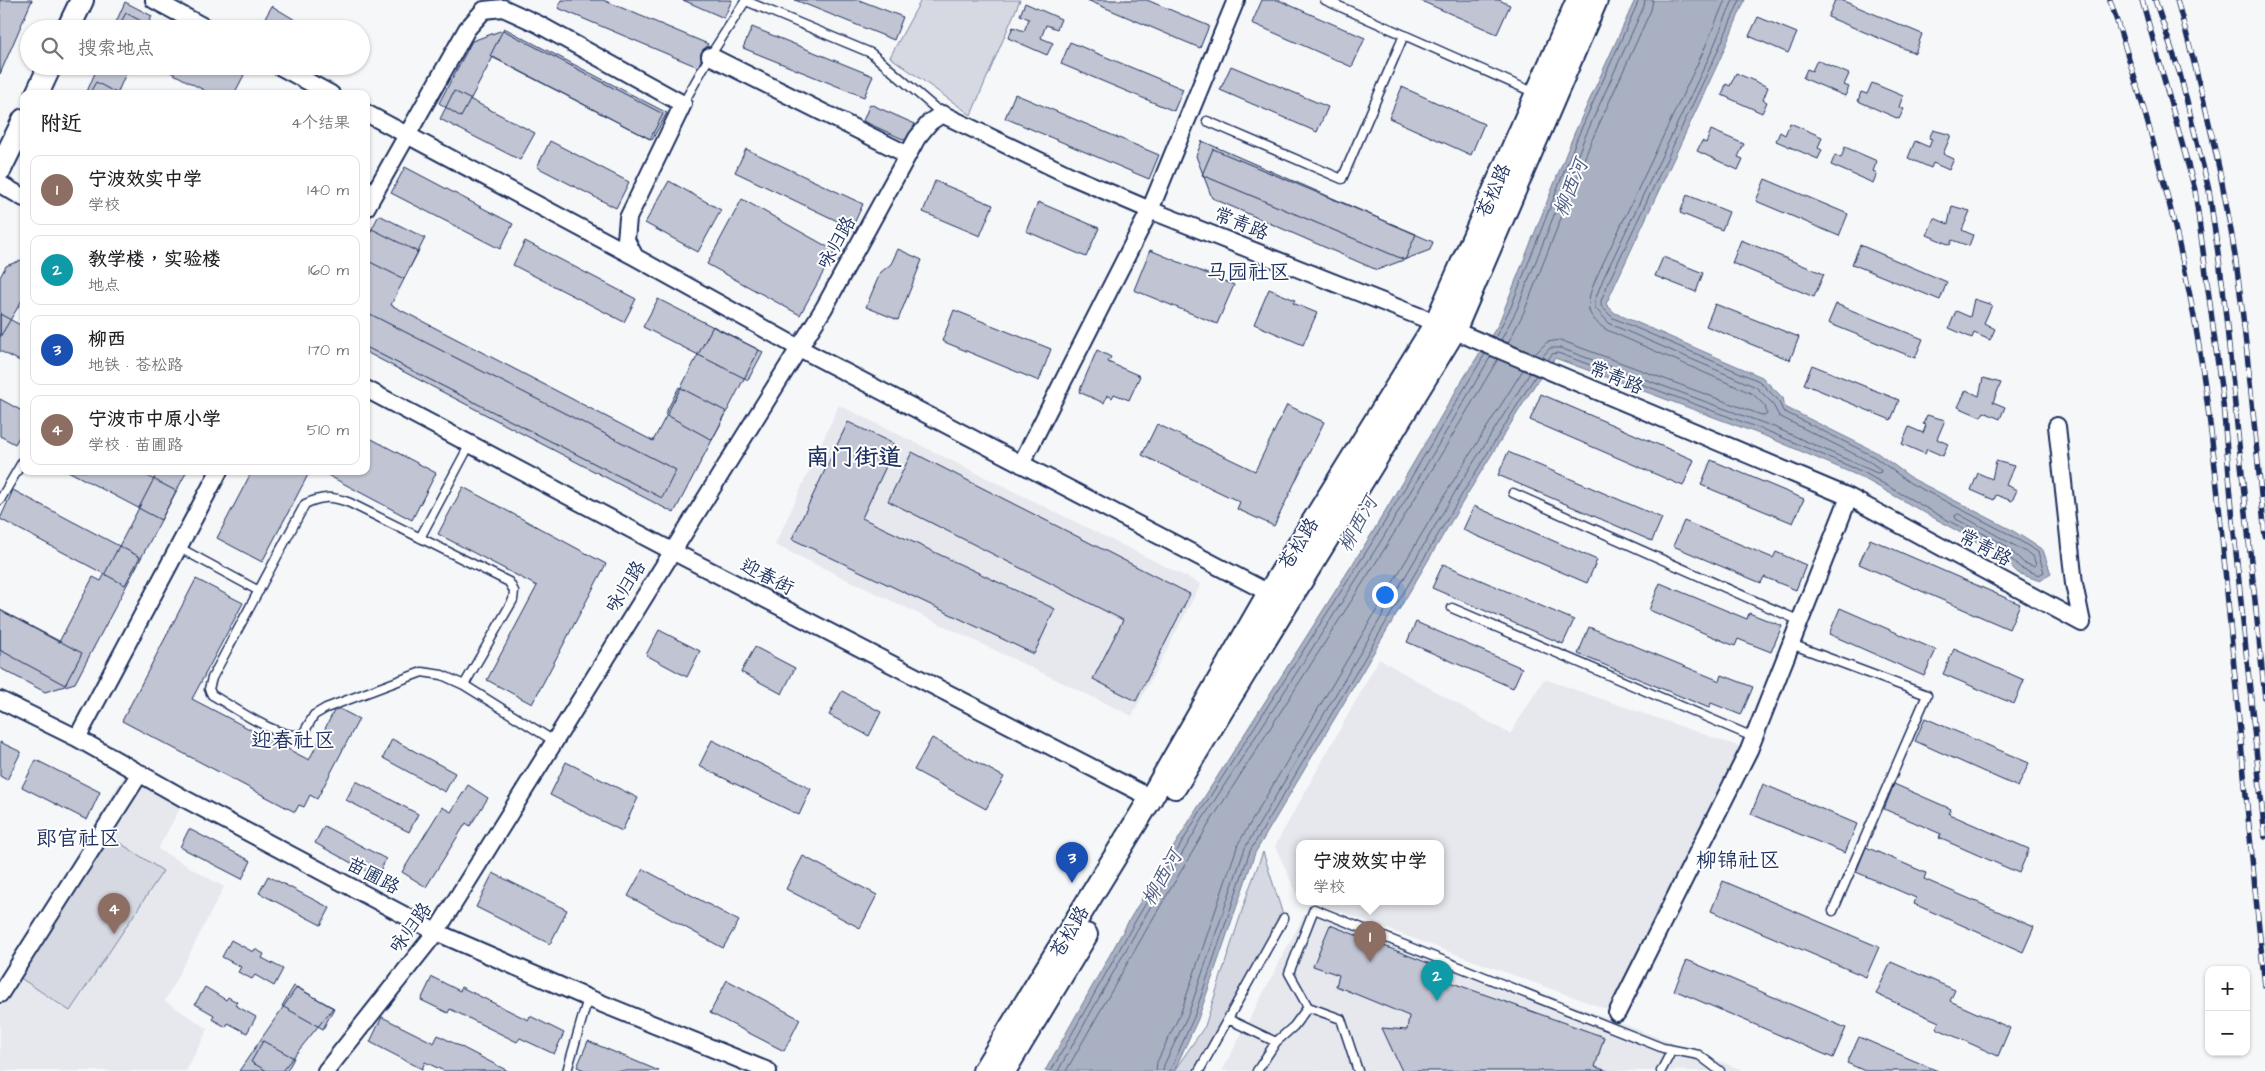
<!DOCTYPE html>
<html lang="zh">
<meta charset="utf-8">
<style>
:root{--surface:#fff;--page:#f6f6f6;--text:#202124;--muted:#757577;--line:#e0e0e0;--accent:#d1495b}
body{margin:0;font-family:"Architects Daughter","LXGW WenKai TC",sans-serif;background:var(--page);color:var(--text)}
.controls{position:absolute;right:15px;bottom:15px;display:grid;overflow:hidden;border-radius:10px;box-shadow:0 1px 4px #0004}
.controls button{width:45px;height:45px;display:grid;place-items:center;padding:0;border:0;border-bottom:1px solid var(--line);background:var(--surface);color:var(--text);font:25px sans-serif}
.you{position:absolute;left:1384px;top:594px;width:18px;height:18px;margin:-12px;border:4px solid #fff;border-radius:50%;background:#1a73e8;box-shadow:0 0 0 8px #1a73e833}
.badge{display:grid;place-items:center;width:32px;height:32px;border-radius:50%;background:var(--accent);color:#fff;font-size:16px;font-weight:700}
.pin{position:absolute;translate:-50% -41px;filter:drop-shadow(0 1px 2px #0008)}
.pin::after{content:'';position:absolute;top:26px;width:18px;height:15px;background:inherit;clip-path:polygon(0 0,100% 0,50% 100%)}
.popup{position:absolute;left:1296px;top:840px;width:148px;height:65px;box-sizing:border-box;display:grid;place-content:center;border-radius:10px;background:var(--surface);filter:drop-shadow(0 1px 4px #0005);font-size:16px;white-space:nowrap;color:var(--muted)}
.popup b{font-size:19px;color:var(--text)}
.popup::after{content:'';position:absolute;left:50%;top:100%;margin-left:-10px;border:10px solid transparent;border-top-color:var(--surface)}
.list{margin:0;padding:0;list-style:none}
h2{display:flex;justify-content:space-between;align-items:center;height:65px;margin:0;padding:0 20px;font-size:21px}
h2 small{font-size:16px;font-weight:400;color:var(--muted)}
.list li{display:grid;grid-template-columns:32px 1fr auto;gap:15px;align-items:center;box-sizing:border-box;height:70px;margin:0 10px 10px;padding:0 10px;border:1px solid var(--line);border-radius:10px}
.list b{display:block;font-size:19px;white-space:nowrap}
.list p{margin:0;font-size:16px;white-space:nowrap;color:var(--muted)}
.list em{font-size:16px;font-style:normal;color:var(--muted)}
.icon{flex:none;width:28px;height:28px;fill:none;stroke:currentColor;stroke-width:2;stroke-linecap:round;stroke-linejoin:round}
.map{position:relative;flex:none;width:2265px;height:1071px;overflow:hidden}
.search{position:absolute;background:var(--surface);box-shadow:0 1px 4px #0004;left:20px;top:20px;width:350px;height:55px;display:flex;align-items:center;gap:12px;box-sizing:border-box;padding:0 18px;border-radius:28px;color:var(--muted);font-size:19px}
.panel{position:absolute;background:var(--surface);box-shadow:0 1px 4px #0004;left:20px;top:90px;width:350px;height:385px;border-radius:10px}
.map>svg:first-child{display:block}
</style>
<div class="map">
<svg width="2265" height="1071" viewBox="0 0 2265 1071">
<rect width="100%" height="100%" fill="#f6f7f9"/>
<filter id="ink" filterUnits="userSpaceOnUse"><feTurbulence type="fractalNoise" baseFrequency=".02" numOctaves="2"/><feDisplacementMap in="SourceGraphic" scale="10" xChannelSelector="R" yChannelSelector="G"/><feConvolveMatrix kernelMatrix="1 2 1 2 8 2 1 2 1" color-interpolation-filters="sRGB"/></filter>
<g filter="url(#ink)">
<path fill="#e6e8ee" d="M 839,405 L 1201,584 L 1132,716 L 775,545 Z
M 1379,659 L 1510,734 L 1544,679 L 1749,750 L 1617,1013 L 1311,901 L 1440,901 L 1440,843 L 1300,843 L 1300,897 L 1298,896 L 1275,846 Z
M 129,767 L 185,799 L 158,849 L 224,887 L 165,1001 L 208,1029 L 186,1071 L 0,1071 L 0,982 Z
M 1310,904 L 1745,1071 L 1222,1071 Z"/>
<path fill="#d6d9e2" stroke="#7884a0" d="M 921,0 L 1020,0 L 971,115 L 890,57 Z
M 111,837 L 163,871 L 70,1011 L 19,977 Z
M 1263,852 L 1284,918 L 1195,1071 L 1174,1071 L 1205,1026 L 1249,889 Z"/>
<path fill="#a9b0c1" stroke="#707c99" d="M 1635,0 L 1745,0 L 1720,59 L 1606,304 L 1615,313 L 1762,377 L 1783,398 L 1785,407 L 1876,452 L 1913,479 L 2010,529 L 2043,550 L 2051,574 L 2040,581 L 2018,573 L 2000,555 L 1861,477 L 1770,438 L 1555,358 L 1534,386 L 1468,493 L 1255,853 L 1198,1019 L 1174,1071 L 1045,1071 L 1131,917 L 1193,815 L 1371,535 L 1463,379 L 1498,325 L 1574,134 Z"/>
<g fill="none" stroke-linecap="round" stroke-linejoin="round">
<path stroke="#546386" stroke-width="1" d="M 1495,338 L 1511,307 L 1578,136 L 1639,0
M 1501,340 L 1517,309 L 1584,139 L 1644,6 L 1645,0
M 1508,343 L 1524,312 L 1591,142 L 1651,10 L 1653,0
M 1535,354 L 1547,342 L 1560,340 L 1764,416 L 1767,414 L 1765,406 L 1753,394 L 1607,330 C 1581,314 1587,300 1597,276 L 1703,52 L 1725,0
M 1542,357 L 1550,348 L 1560,348 L 1774,427 L 1877,473 L 1881,472 L 1880,469 L 1870,462 L 1779,416 L 1772,403 L 1756,387 L 1610,324 L 1595,308 L 1595,300 L 1603,279 L 1710,55 L 1733,0
M 1548,360 L 1552,354 L 1558,353 L 1772,433 L 1863,472 L 2002,551 L 2021,568 L 2039,575 L 2044,572 L 2038,552 L 2007,533 L 1910,483 L 1873,456 L 1783,411 L 1778,400 L 1759,381 L 1613,318 L 1601,306 L 1601,301 L 1609,281 L 1715,57 L 1740,0
M 1959,514 L 2033,556 L 2036,565 L 2033,566 L 2024,563 L 2005,545 L 1956,519 L 1955,516 Z
M 1051,1071 L 1136,920 L 1197,817 L 1375,538 L 1485,354
M 1058,1071 L 1141,923 L 1202,820 L 1381,541 L 1491,356
M 1066,1071 L 1148,927 L 1209,824 L 1387,545 L 1498,359
M 1156,1071 L 1157,1062 L 1181,1012 L 1238,844 L 1452,483 L 1523,370
M 1163,1071 L 1164,1065 L 1188,1015 L 1245,848 L 1458,487 L 1530,373
M 1170,1071 L 1194,1017 L 1250,851 L 1464,491 L 1536,375"/>
</g>
<path fill="#c0c4d3" stroke="#1b2f5e" d="M 0,0 L 32,0 L 0,74 Z
M 562,0 L 603,0 L 708,44 L 698,67 L 558,8 Z
M 683,0 L 732,0 L 724,18 Z
M 795,0 L 859,0 L 903,17 L 894,40 Z
M 1087,0 L 1147,0 L 1209,26 L 1200,48 Z
M 1262,0 L 1278,0 L 1365,38 L 1352,67 L 1252,23 Z
M 1419,0 L 1499,0 L 1510,5 L 1497,34 Z
M 1835,0 L 1841,0 L 1922,34 L 1915,53 L 1828,17 Z
M 125,2 L 152,16 L 146,29 L 113,29 Z
M 1025,3 L 1061,19 L 1057,29 L 1046,25 L 1041,38 L 1053,43 L 1047,55 L 1008,38 L 1013,27 L 1024,31 L 1029,19 L 1020,15 Z
M 272,6 L 310,29 L 260,27 Z
M 126,13 L 156,29 L 117,29 Z
M 1758,17 L 1797,33 L 1788,53 L 1749,36 Z
M 752,27 L 873,76 L 864,97 L 743,48 Z
M 504,28 L 667,113 L 652,140 L 490,56 Z
M 503,30 L 663,114 L 650,139 L 493,57 L 461,117 L 439,103 L 472,41 Z
M 1070,42 L 1183,89 L 1174,111 L 1061,64 Z
M 1817,60 L 1849,74 L 1844,85 L 1849,87 L 1845,96 L 1803,78 L 1807,69 L 1812,71 Z
M 98,66 L 129,66 L 117,94 L 86,94 Z
M 159,66 L 227,66 L 244,75 L 234,94 L 211,94 Z
M 1231,66 L 1328,107 L 1317,132 L 1220,90 Z
M 1736,73 L 1768,87 L 1763,100 L 1767,102 L 1762,113 L 1722,95 L 1726,84 L 1730,86 Z
M 96,82 L 118,94 L 89,94 Z
M 1872,83 L 1903,96 L 1899,107 L 1904,109 L 1899,119 L 1858,101 L 1861,92 L 1867,94 Z
M 1402,87 L 1484,124 L 1471,155 L 1389,118 Z
M 454,91 L 535,133 L 520,160 L 440,119 Z
M 1015,94 L 1159,155 L 1149,179 L 1005,118 Z
M 870,104 L 915,124 L 907,141 L 863,121 Z
M 1790,123 L 1822,137 L 1818,148 L 1822,150 L 1818,159 L 1776,141 L 1780,132 L 1785,135 Z
M 1711,130 L 1744,144 L 1738,157 L 1743,159 L 1738,170 L 1697,151 L 1702,141 L 1706,143 Z
M 1933,130 L 1951,135 L 1943,154 L 1954,159 L 1949,170 L 1933,163 L 1931,168 L 1908,158 L 1915,141 L 1929,147 L 1932,139 L 1929,138 Z
M 550,141 L 629,182 L 616,208 L 537,167 Z
M 1202,141 L 1433,242 L 1430,250 L 1377,270 L 1212,198 L 1196,156 Z
M 1845,147 L 1877,161 L 1873,171 L 1877,173 L 1873,183 L 1831,165 L 1835,155 L 1841,158 Z
M 746,149 L 863,204 L 852,228 L 735,172 Z
M 1213,149 L 1416,234 L 1405,260 L 1202,175 Z
M 405,167 L 513,224 L 500,249 L 391,193 Z
M 1765,179 L 1848,214 L 1839,236 L 1756,201 Z
M 669,181 L 721,210 L 698,252 L 645,223 Z
M 935,181 L 993,205 L 980,236 L 923,212 Z
M 1687,195 L 1729,212 L 1722,230 L 1680,213 Z
M 742,199 L 835,251 L 800,315 L 707,264 Z
M 1038,202 L 1099,228 L 1086,257 L 1026,231 Z
M 1952,206 L 1970,211 L 1962,230 L 1973,235 L 1969,246 L 1952,240 L 1950,245 L 1927,235 L 1934,218 L 1948,224 Z
M 379,215 L 425,238 L 391,305 L 653,441 L 713,326 L 759,350 L 674,513 L 366,352 L 366,240 Z
M 372,229 L 418,252 L 404,279 L 366,260 L 366,240 Z
M 1741,240 L 1824,274 L 1814,297 L 1732,263 Z
M 525,241 L 636,299 L 624,322 L 513,265 Z
M 1860,245 L 1947,282 L 1940,300 L 1852,264 Z
M 898,249 L 922,260 L 898,320 L 866,307 L 880,273 L 891,264 Z
M 1150,250 L 1234,285 L 1217,324 L 1134,290 Z
M 1663,257 L 1703,273 L 1696,292 L 1655,276 Z
M 24,259 L 24,297 L 0,337 L 0,277 L 6,266 Z
M 1269,289 L 1295,300 L 1293,303 L 1317,313 L 1303,345 L 1254,324 Z
M 658,299 L 763,352 L 748,380 L 643,327 Z
M 1974,299 L 1992,305 L 1984,323 L 1995,329 L 1990,340 L 1974,333 L 1972,338 L 1949,328 L 1956,311 L 1970,317 Z
M 1715,304 L 1799,337 L 1790,360 L 1706,326 Z
M 1836,304 L 1923,339 L 1915,358 L 1828,323 Z
M 954,310 L 1051,349 L 1039,381 L 942,341 Z
M 366,312 L 676,470 L 662,498 L 366,347 Z
M 0,314 L 24,327 L 24,363 L 0,351 Z
M 1097,350 L 1111,357 L 1108,362 L 1140,376 L 1129,400 L 1114,394 L 1112,398 L 1107,395 L 1104,403 L 1079,392 Z
M 1812,365 L 1899,400 L 1891,420 L 1804,384 Z
M 1983,378 L 2001,383 L 1993,402 L 2005,407 L 2000,419 L 1984,412 L 1981,417 L 1958,407 L 1966,390 L 1979,396 Z
M 679,387 L 727,412 L 712,440 L 665,414 Z
M 1541,394 L 1694,460 L 1683,486 L 1530,420 Z
M 0,399 L 24,412 L 24,428 L 15,444 L 0,436 Z
M 1287,405 L 1324,422 L 1274,526 L 1237,509 L 1240,502 L 1142,455 L 1157,424 L 1255,471 Z
M 1927,415 L 1945,420 L 1937,439 L 1948,444 L 1943,456 L 1927,449 L 1925,454 L 1902,444 L 1909,427 L 1923,433 L 1926,425 L 1923,424 Z
M 848,422 L 896,445 L 862,518 L 1055,609 L 1034,654 L 792,539 Z
M 366,436 L 436,473 L 412,520 L 320,471 L 366,471 Z
M 912,452 L 1190,594 L 1136,701 L 1093,679 L 1123,620 L 888,501 Z
M 1508,452 L 1662,518 L 1652,541 L 1498,475 Z
M 1711,460 L 1804,499 L 1793,523 L 1701,485 Z
M 1996,461 L 2014,466 L 2006,485 L 2017,490 L 2012,501 L 1996,495 L 1994,500 L 1971,490 L 1978,473 L 1992,479 Z
M 68,471 L 138,471 L 176,491 L 161,520 Z
M 158,471 L 187,471 L 75,683 L 45,692 L 0,668 L 0,610 L 59,642 L 93,577 L 101,581 Z
M 252,471 L 310,471 L 262,562 L 217,538 Z
M 463,487 L 606,564 L 532,704 L 487,680 L 537,586 L 438,534 Z
M 13,490 L 140,557 L 125,585 L 0,519 Z
M 1474,506 L 1597,560 L 1587,583 L 1463,530 Z
M 1684,521 L 1773,558 L 1776,552 L 1806,565 L 1796,590 L 1764,577 L 1761,583 L 1673,546 Z
M 1870,539 L 2020,604 L 2009,629 L 1859,564 Z
M 1443,564 L 1574,620 L 1563,644 L 1432,588 Z
M 196,579 L 243,603 L 192,699 L 309,760 L 336,707 L 359,719 L 317,799 L 310,795 L 304,807 L 299,805 L 295,812 L 122,721 Z
M 1660,583 L 1747,619 L 1749,613 L 1782,626 L 1771,652 L 1738,639 L 1735,646 L 1649,610 Z
M 1840,608 L 1936,650 L 1924,676 L 1829,634 Z
M 0,610 L 82,653 L 65,685 L 0,650 Z
M 1416,622 L 1522,668 L 1513,688 L 1407,642 Z
M 1589,627 L 1720,681 L 1722,675 L 1753,687 L 1741,715 L 1711,703 L 1709,708 L 1578,654 Z
M 659,630 L 700,651 L 687,677 L 646,655 Z
M 755,647 L 795,668 L 782,694 L 741,672 Z
M 1954,649 L 2024,680 L 2014,704 L 1943,674 Z
M 842,691 L 881,712 L 869,736 L 829,715 Z
M 1925,718 L 2029,763 L 2018,787 L 1915,741 Z
M 932,738 L 1004,777 L 986,809 L 914,770 Z
M 392,739 L 455,773 L 445,792 L 383,758 Z
M 712,740 L 811,789 L 799,815 L 699,766 Z
M 0,742 L 21,752 L 7,780 L 0,776 Z
M 36,760 L 100,792 L 87,820 L 22,787 Z
M 566,762 L 638,798 L 622,831 L 550,795 Z
M 356,781 L 418,814 L 409,832 L 346,800 Z
M 1763,784 L 1857,824 L 1845,853 L 1751,814 Z
M 1894,784 L 1951,809 L 1949,814 L 2029,849 L 2019,873 L 1939,838 L 1941,834 L 1884,809 Z
M 468,785 L 488,798 L 470,826 L 466,823 L 426,887 L 402,872 L 442,807 L 451,812 Z
M 324,826 L 386,859 L 377,877 L 315,843 Z
M 189,829 L 251,861 L 242,879 L 180,847 Z
M 1866,847 L 1926,873 L 1924,879 L 2034,927 L 2023,952 L 1914,904 L 1916,898 L 1856,872 Z
M 803,856 L 877,895 L 860,928 L 786,889 Z
M 643,869 L 739,921 L 723,948 L 628,896 Z
M 493,873 L 567,910 L 550,944 L 476,907 Z
M 268,876 L 330,908 L 321,925 L 259,893 Z
M 1723,881 L 1879,947 L 1866,977 L 1711,911 Z
M 1330,925 L 1433,965 L 1430,975 L 1604,1037 L 1595,1067 L 1608,1071 L 1402,1071 L 1382,1028 L 1407,1030 L 1409,1016 L 1336,986 L 1339,975 L 1313,966 Z
M 231,940 L 253,952 L 255,949 L 264,954 L 262,958 L 283,969 L 274,986 L 255,975 L 252,979 L 238,972 L 241,967 L 222,957 Z
M 1687,960 L 1846,1028 L 1833,1058 L 1674,990 Z
M 1891,962 L 1955,990 L 1950,1001 L 2010,1028 L 1998,1056 L 1936,1028 L 1939,1022 L 1876,994 Z
M 432,977 L 460,991 L 461,987 L 528,1020 L 530,1016 L 564,1033 L 554,1054 L 520,1038 L 517,1042 L 450,1009 L 448,1013 L 421,1000 Z
M 727,980 L 800,1019 L 784,1051 L 710,1013 Z
M 294,986 L 334,1008 L 323,1029 L 282,1006 Z
M 205,987 L 226,1000 L 228,997 L 237,1002 L 235,1005 L 256,1017 L 247,1033 L 228,1023 L 226,1027 L 212,1019 L 214,1015 L 195,1004 Z
M 297,987 L 333,1008 L 282,1071 L 239,1071 Z
M 382,1017 L 434,1043 L 438,1035 L 508,1071 L 444,1071 L 425,1062 L 422,1069 L 370,1042 Z
M 1859,1037 L 1938,1071 L 1865,1071 L 1847,1063 Z
M 263,1041 L 294,1058 L 287,1071 L 267,1071 L 251,1062 Z
M 588,1041 L 659,1071 L 587,1071 L 577,1067 Z"/>
<g fill="none" stroke-linecap="round" stroke-linejoin="round">
<defs>
<path id="lane" d="M 1325,0 L 1535,93
M 746,1 L 871,53 L 942,114
M 683,104 L 710,56 L 746,0
M 1207,121 L 1342,179 L 1404,35
M 1513,493 L 1800,621
M 0,500 L 24,459
M 420,538 L 470,444
M 178,547 L 259,591
M 1452,608 L 1753,737
M 1791,644 L 1927,695 L 1833,911
M 464,685 L 513,600 L 514,591 L 509,582 L 350,503 C 332,496 322,496 305,504 L 212,678 L 209,689 L 212,695 C 234,707 280,741 303,734 L 314,715 L 326,708 L 422,672 L 442,675 L 464,685 L 554,741
M 1308,1007 L 1289,973 L 1314,909 L 1663,1048 L 1699,1055 L 1720,1071
M 1228,1019 L 1276,1042 L 1294,1026 L 1308,1007 L 1341,1019 L 1358,1071
M 567,1071 L 588,998
M 1199,1071 L 1284,918
M 1257,1071 L 1276,1042
M 1661,1071 L 1672,1050"/>
<path id="street" d="M 154,0 L 208,29
M 710,56 L 908,155
M 279,66 L 331,94
M 366,113 L 635,257 L 799,348 L 1269,593
M 0,184 L 24,198
M 366,208 L 467,29 L 484,10 L 503,8 L 538,24 L 683,104 L 628,218 L 626,240 L 635,257
M 366,389 L 672,551 L 1151,798
M 1021,464 L 1150,210 L 1236,0
M 0,700 L 77,738 L 185,799 L 436,932 L 588,998 L 768,1071
M 77,738 L 219,471
M 0,994 L 140,773
M 1617,1013 L 1749,750 L 1849,497
M 326,1071 L 436,932 L 824,308 L 917,138 L 930,122 L 942,114 L 1073,177 L 1150,210 L 1436,323 L 1849,497 L 2082,623 L 2074,584 L 2057,426"/>
<path id="secondary" d="M 68,29 L 82,0
M 37,94 L 50,66
M 0,169 L 24,120
M 1175,787 L 1454,331 L 1596,0
M 984,1071 L 1151,798 L 1269,593 L 1436,323 L 1578,0
M 1004,1071 L 1086,935"/>
</defs>
<use href="#lane" stroke="#1b2f5e" stroke-width="11"/>
<use href="#street" stroke="#1b2f5e" stroke-width="20"/>
<use href="#secondary" stroke="#1b2f5e" stroke-width="26"/>
<use href="#lane" stroke="#fff" stroke-width="8"/>
<use href="#street" stroke="#fff" stroke-width="16"/>
<use href="#secondary" stroke="#fff" stroke-width="22"/>
<defs>
<path id="rail" d="M 2110,0 C 2142,97 2170,196 2190,296 C 2209,393 2218,492 2227,591 C 2239,722 2251,854 2265,986
M 2142,0 L 2195,190 L 2223,403 L 2234,533 L 2265,837
M 2155,0 L 2180,74 L 2209,190 L 2223,288 L 2265,698
M 2177,0 C 2204,95 2228,193 2240,292 C 2250,373 2257,455 2265,536"/>
</defs>
<use href="#rail" stroke="#1b2f5e" stroke-width="5.5"/>
<use href="#rail" stroke="#fff" stroke-width="4" stroke-dasharray="11" stroke-linecap="butt"/>
</g>
</g>
<g text-anchor="middle" dominant-baseline="central" stroke-width="4" stroke-linejoin="round" paint-order="stroke">
<g font-size="19" fill="#1b2f5e" stroke="#fff">
<text transform="translate(1494 191) rotate(-66)">苍松路</text>
<text transform="translate(1241 224) rotate(22)">常青路</text>
<text transform="translate(837 243) rotate(-61)">咏归路</text>
<text transform="translate(1616 378) rotate(23)">常青路</text>
<text transform="translate(1299 544) rotate(-58)">苍松路</text>
<text transform="translate(1985 548) rotate(28)">常青路</text>
<text transform="translate(767 577) rotate(27)">迎春街</text>
<text transform="translate(626 587) rotate(-58)">咏归路</text>
<text transform="translate(373 876) rotate(28)">苗圃路</text>
<text transform="translate(411 928) rotate(-54)">咏归路</text>
<text transform="translate(1070 932) rotate(-59)">苍松路</text>
</g>
<g font-size="20" font-style="italic" fill="#4d5c81" stroke="#fff">
<text transform="translate(1571 188) rotate(-68)">柳西河</text>
<text transform="translate(1358 524) rotate(-61)">柳西河</text>
<text transform="translate(1162 878) rotate(-60)">柳西河</text>
</g>
<g font-size="21" fill="#1b2f5e" stroke="#fff">
<text x="1248" y="272">马园社区</text>
<text x="293" y="740">迎春社区</text>
<text x="78" y="838">郎官社区</text>
<text x="1738" y="860">柳锦社区</text>
</g>
<g font-size="24" font-weight="bold" fill="#1b2f5e" stroke="#fff">
<text x="854" y="458">南门街道</text>
</g>
</g>
</svg>
<div class="controls">
<button>+</button>
<button>−</button>
</div>
<div class="you"></div>
<div class="pin badge" style="left:1370px;top:962px;background:#8d6e63">1</div>
<div class="popup"><b>宁波效实中学</b>学校</div>
<div class="pin badge" style="left:1437px;top:1001px;background:#0f9aa8">2</div>
<div class="pin badge" style="left:1072px;top:883px;background:#1a4fb4">3</div>
<div class="pin badge" style="left:114px;top:934px;background:#8d6e63">4</div>
<div class="search"><svg class="icon" aria-label="search" viewBox="0 0 24 24"><circle cx="10" cy="10" r="6"/><path d="M15 15l6 6"/></svg>搜索地点</div>
<section class="panel">
<h2>附近<small>4个结果</small></h2>
<ul class="list">
<li><span class="badge" style="background:#8d6e63">1</span><div><b>宁波效实中学</b><p>学校</p></div><em>140 m</em></li>
<li><span class="badge" style="background:#0f9aa8">2</span><div><b>教学楼，实验楼</b><p>地点</p></div><em>160 m</em></li>
<li><span class="badge" style="background:#1a4fb4">3</span><div><b>柳西</b><p>地铁 · 苍松路</p></div><em>170 m</em></li>
<li><span class="badge" style="background:#8d6e63">4</span><div><b>宁波市中原小学</b><p>学校 · 苗圃路</p></div><em>510 m</em></li>
</ul>
</section>
</div>
